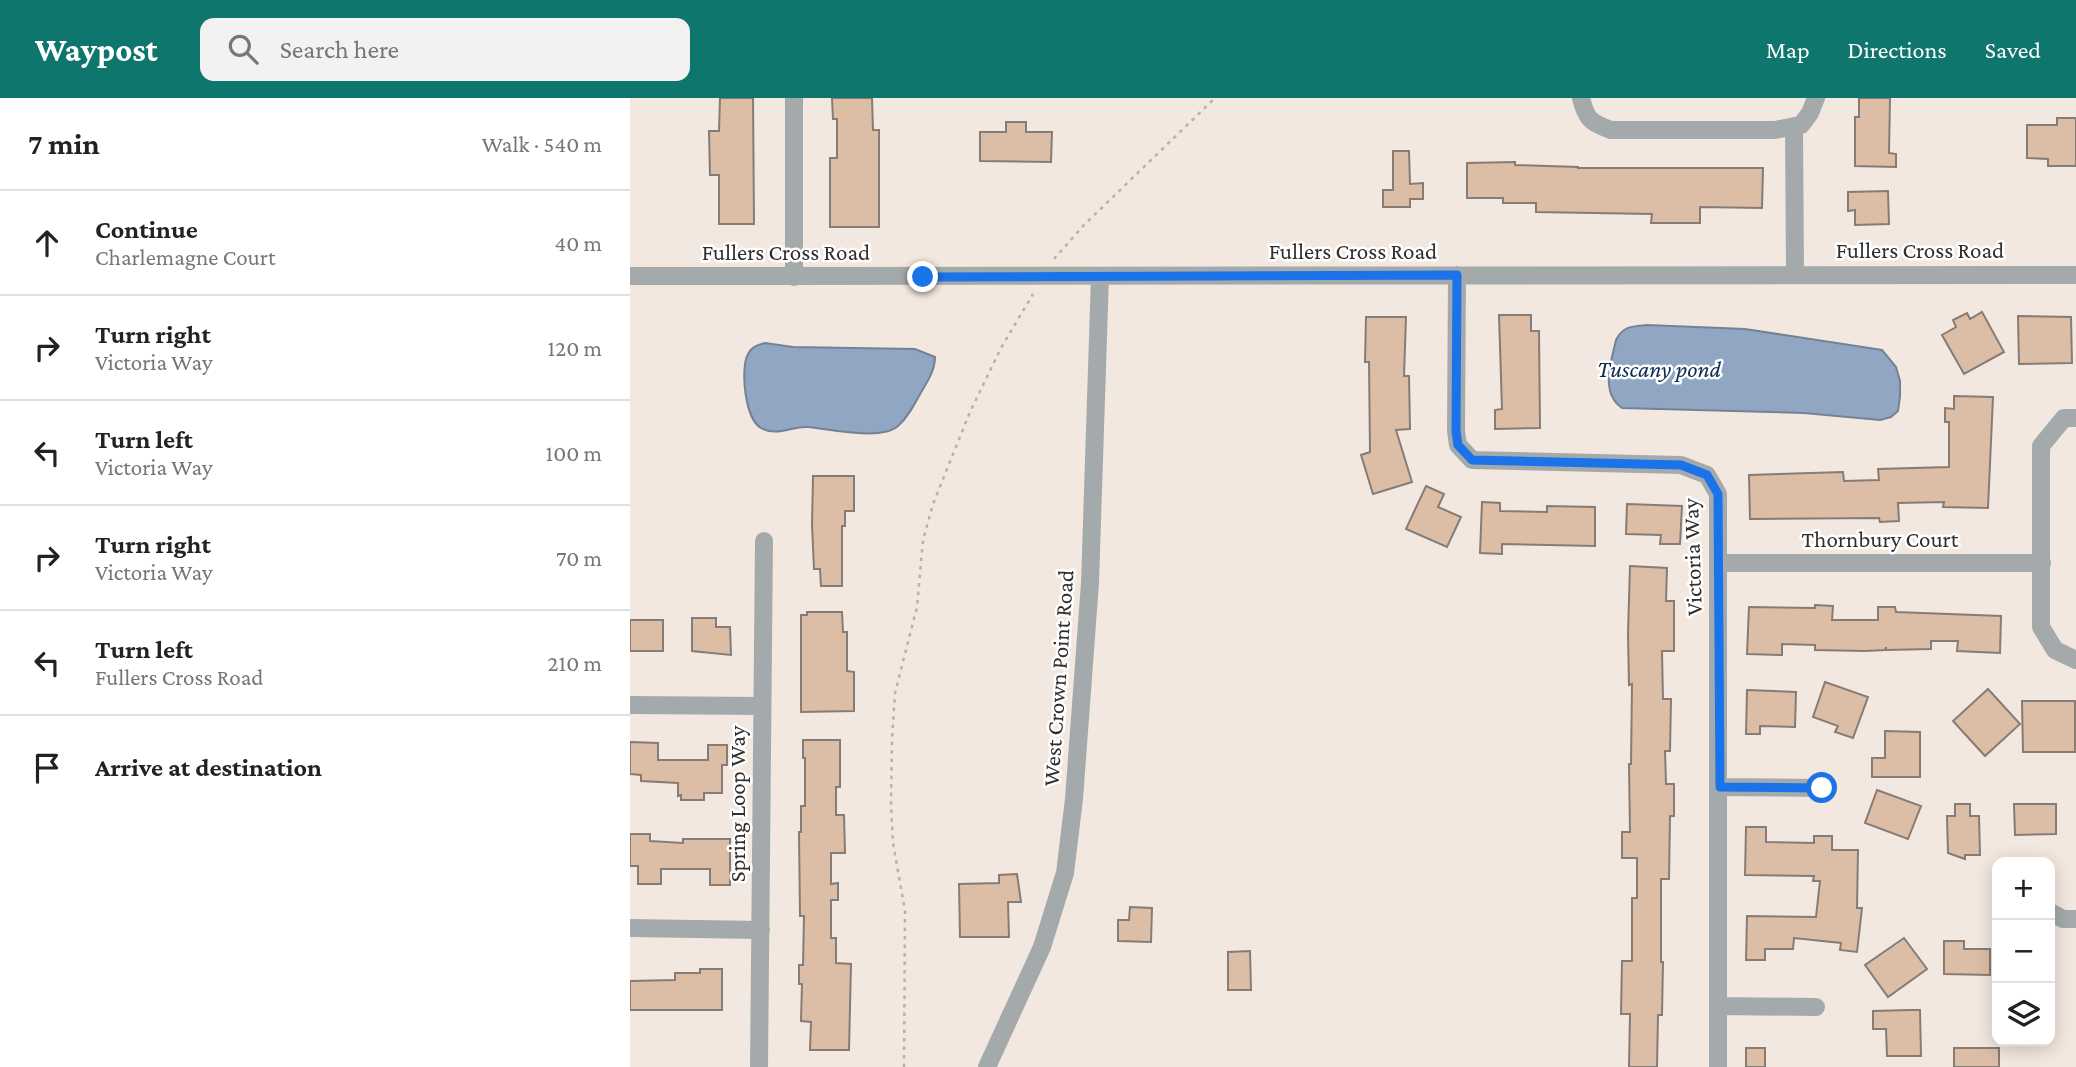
<!DOCTYPE html>
<meta charset="utf-8">
<style>
:root{--surface:#fff;--page:#f2f2f2;--text:#222;--muted:#767676;--line:#e0e0e0;--accent:#0f766e}
body{margin:0;font-family:"Crimson Pro",serif;background:var(--page);color:var(--text)}
.controls{position:absolute;right:21px;bottom:21px;display:grid;overflow:hidden;border-radius:14px;box-shadow:0 4px 18px #0003}
.controls button{width:63px;height:63px;display:grid;place-items:center;padding:0;border:0;border-bottom:2px solid var(--line);background:var(--surface);color:var(--text);font:35px sans-serif}
.stop{position:absolute;width:21px;height:21px;margin:-16px;border:5px solid #1a73e8;border-radius:50%;background:#fff}
.stop.end{background:#1a73e8;border-color:#fff;box-shadow:0 2px 7px #0008}
.list{margin:0;padding:0;list-style:none}
h2{display:flex;justify-content:space-between;align-items:center;height:91px;margin:0;padding:0 28px;font-size:30px}
h2 small{font-size:23px;font-weight:400;color:var(--muted)}
.list li{display:grid;grid-template-columns:46px 1fr auto;gap:21px;align-items:center;box-sizing:border-box;height:105px;padding:0 28px;border-top:2px solid var(--line)}
.list b{display:block;font-size:26px;white-space:nowrap}
.list p{margin:0;font-size:23px;white-space:nowrap;color:var(--muted)}
.list em{font-size:23px;font-style:normal;color:var(--muted)}
.icon{flex:none;width:38px;height:38px;fill:none;stroke:currentColor;stroke-width:2;stroke-linecap:round;stroke-linejoin:round}
.map{position:relative;flex:none;width:1446px;height:969px;overflow:hidden}
header{display:flex;align-items:center;gap:42px;box-sizing:border-box;height:98px;padding:0 35px;background:var(--accent);color:#fff}
header strong{font-size:33px}
nav{display:flex;gap:38px;margin-inline-start:auto;font-size:24px}
.search{width:490px;height:63px;background:var(--page);display:flex;align-items:center;gap:18px;box-sizing:border-box;padding:0 24px;border-radius:14px;color:var(--muted);font-size:26px}
main{display:flex}
aside{flex:1;background:var(--surface)}
.map>svg:first-child{display:block}
</style>
<header>
<strong>Waypost</strong>
<div class="search"><svg class="icon" aria-label="search" viewBox="0 0 24 24"><circle cx="10" cy="10" r="6"/><path d="M15 15l6 6"/></svg>Search here</div>
<nav><a>Map</a><a>Directions</a><a>Saved</a></nav>
</header>
<main>
<aside>
<h2>7 min<small>Walk · 540 m</small></h2>
<ul class="list">
<li><svg class="icon" aria-label="ahead" viewBox="0 0 24 24"><path d="M12 20V5M6 11l6-6 6 6"/></svg><div><b>Continue</b><p>Charlemagne Court</p></div><em>40 m</em></li>
<li><svg class="icon" aria-label="right" viewBox="0 0 24 24"><path d="M7 20v-9h11M14 6l5 5-5 5"/></svg><div><b>Turn right</b><p>Victoria Way</p></div><em>120 m</em></li>
<li><svg class="icon" aria-label="left" viewBox="0 0 24 24"><path d="M17 20v-9H6M10 6l-5 5 5 5"/></svg><div><b>Turn left</b><p>Victoria Way</p></div><em>100 m</em></li>
<li><svg class="icon" aria-label="right" viewBox="0 0 24 24"><path d="M7 20v-9h11M14 6l5 5-5 5"/></svg><div><b>Turn right</b><p>Victoria Way</p></div><em>70 m</em></li>
<li><svg class="icon" aria-label="left" viewBox="0 0 24 24"><path d="M17 20v-9H6M10 6l-5 5 5 5"/></svg><div><b>Turn left</b><p>Fullers Cross Road</p></div><em>210 m</em></li>
<li><svg class="icon" aria-label="arrive" viewBox="0 0 24 24"><path d="M6 21V4h12l-3 4 3 4H6"/></svg><div><b>Arrive at destination</b></div></li>
</ul>
</aside>
<div class="map">
<svg width="1446" height="969" viewBox="0 0 1446 969">
<rect width="100%" height="100%" fill="#f3e8e0"/>
<path fill="#91a6c2" stroke="#748295" stroke-width="2" d="M 1017,227 L 1115,231 L 1252,252 L 1266,269 L 1270,283 L 1270,299 L 1268,313 L 1261,319 L 1250,322 L 1174,315 L 992,310 C 970,295 981,264 986,242 C 993,228 1003,228 1017,227 Z
M 135,245 L 163,249 L 285,251 L 305,259 C 305,274 296,285 289,298 C 283,309 277,320 268,328 C 251,343 200,331 178,329 C 162,328 147,339 131,330 C 115,321 110,271 118,256 C 122,248 128,247 135,245 Z"/>
<path fill="#dcbea7" stroke="#867c75" stroke-width="2" d="M 90,0 L 123,0 L 124,126 L 89,126 L 89,77 L 80,77 L 79,33 L 89,33 Z
M 202,0 L 242,0 L 243,32 L 249,32 L 249,129 L 200,129 L 200,60 L 207,60 L 207,21 L 203,21 Z
M 1229,0 L 1260,0 L 1259,55 L 1266,56 L 1266,69 L 1225,68 L 1225,19 L 1229,19 Z
M 1427,20 L 1446,20 L 1446,68 L 1418,68 L 1418,61 L 1397,60 L 1397,27 L 1427,27 Z
M 376,24 L 396,24 L 396,34 L 422,34 L 421,64 L 350,63 L 350,34 L 376,34 Z
M 763,53 L 779,53 L 780,86 L 793,85 L 793,101 L 780,101 L 780,109 L 753,109 L 753,92 L 763,92 Z
M 885,64 L 885,67 L 948,69 L 948,70 L 1133,70 L 1132,110 L 1070,109 L 1070,125 L 1021,125 L 1022,116 L 906,114 L 906,105 L 873,105 L 873,100 L 837,100 L 837,65 Z
M 1258,93 L 1259,126 L 1225,127 L 1225,112 L 1218,113 L 1218,94 Z
M 1352,214 L 1374,254 L 1334,276 L 1312,237 L 1326,229 L 1323,222 L 1337,215 L 1340,221 Z
M 869,217 L 901,217 L 901,233 L 909,233 L 910,330 L 865,331 L 865,312 L 872,311 Z
M 1388,218 L 1441,219 L 1442,265 L 1389,266 Z
M 736,219 L 776,219 L 774,278 L 779,278 L 780,331 L 766,332 L 782,384 L 743,396 L 731,357 L 740,354 L 739,264 L 735,264 Z
M 1324,298 L 1363,299 L 1358,410 L 1313,409 L 1314,404 L 1268,405 L 1269,423 L 1250,424 L 1249,420 L 1120,421 L 1119,377 L 1213,374 L 1214,383 L 1249,382 L 1248,371 L 1319,369 L 1319,324 L 1315,324 L 1315,310 L 1324,311 Z
M 183,378 L 224,378 L 224,413 L 215,413 L 215,428 L 212,428 L 212,488 L 191,488 L 190,471 L 184,471 L 182,427 Z
M 796,388 L 814,396 L 808,409 L 831,419 L 817,449 L 776,431 Z
M 852,404 L 870,405 L 870,413 L 917,414 L 917,408 L 965,409 L 965,448 L 872,446 L 872,456 L 850,455 Z
M 997,406 L 1052,408 L 1050,446 L 1030,446 L 1031,437 L 996,436 Z
M 1000,468 L 1037,470 L 1036,503 L 1044,503 L 1044,553 L 1032,553 L 1033,601 L 1041,601 L 1040,653 L 1035,653 L 1036,686 L 1044,686 L 1044,718 L 1040,718 L 1039,781 L 1031,781 L 1031,864 L 1033,864 L 1032,917 L 1028,917 L 1027,969 L 999,969 L 1000,916 L 991,916 L 992,863 L 1002,863 L 1002,800 L 1007,800 L 1007,760 L 992,760 L 992,734 L 1000,734 L 999,666 L 1001,666 L 1002,586 L 999,587 L 998,535 Z
M 1185,507 L 1203,508 L 1202,522 L 1248,522 L 1248,509 L 1265,509 L 1266,514 L 1371,518 L 1370,555 L 1327,553 L 1328,543 L 1301,543 L 1301,551 L 1256,552 L 1256,549 L 1255,552 L 1235,553 L 1185,552 L 1185,547 L 1152,546 L 1152,557 L 1117,556 L 1119,509 L 1185,510 Z
M 177,514 L 212,514 L 213,534 L 217,534 L 217,573 L 224,574 L 224,613 L 171,614 L 171,517 L 177,517 Z
M 62,520 L 86,520 L 86,529 L 100,529 L 101,557 L 62,553 Z
M 0,522 L 33,522 L 33,553 L 0,553 Z
M 1195,584 L 1238,599 L 1223,640 L 1205,634 L 1208,628 L 1183,619 Z
M 1358,591 L 1390,626 L 1355,658 L 1323,623 Z
M 1117,592 L 1166,594 L 1165,629 L 1130,628 L 1130,636 L 1116,636 Z
M 1392,603 L 1445,603 L 1445,654 L 1393,654 Z
M 1255,633 L 1290,634 L 1290,679 L 1242,679 L 1242,660 L 1255,660 Z
M 173,642 L 210,642 L 210,689 L 206,689 L 206,717 L 214,717 L 215,755 L 201,755 L 201,786 L 208,785 L 208,802 L 201,802 L 201,840 L 206,840 L 206,865 L 221,866 L 219,952 L 180,952 L 181,924 L 171,923 L 172,886 L 169,886 L 169,867 L 173,867 L 174,818 L 170,818 L 169,734 L 171,734 L 171,708 L 175,708 L 175,660 L 173,660 Z
M 0,644 L 28,645 L 28,662 L 78,662 L 78,647 L 97,647 L 97,667 L 92,667 L 92,695 L 74,695 L 74,702 L 51,702 L 51,697 L 48,698 L 48,685 L 11,683 L 11,677 L 0,676 Z
M 1247,692 L 1291,708 L 1278,741 L 1235,725 Z
M 1325,706 L 1340,706 L 1340,718 L 1349,718 L 1350,757 L 1335,757 L 1335,761 L 1318,755 L 1317,718 L 1325,718 Z
M 1384,706 L 1426,706 L 1426,736 L 1385,737 Z
M 1116,729 L 1136,729 L 1136,744 L 1184,745 L 1184,738 L 1202,738 L 1202,752 L 1228,752 L 1227,810 L 1232,810 L 1227,854 L 1210,852 L 1211,845 L 1164,840 L 1163,851 L 1135,851 L 1135,862 L 1116,862 L 1117,818 L 1186,819 L 1190,783 L 1183,783 L 1184,778 L 1115,777 Z
M 0,736 L 20,736 L 20,743 L 53,745 L 53,741 L 100,741 L 100,787 L 80,787 L 80,771 L 31,771 L 31,786 L 8,786 L 8,768 L 0,768 Z
M 387,776 L 391,804 L 378,804 L 379,839 L 330,839 L 329,786 L 369,785 L 369,777 Z
M 500,809 L 522,810 L 521,844 L 488,843 L 488,822 L 499,822 Z
M 1274,840 L 1297,871 L 1258,899 L 1235,867 Z
M 1314,843 L 1334,843 L 1334,851 L 1360,851 L 1360,877 L 1314,876 Z
M 620,853 L 621,892 L 598,892 L 598,854 Z
M 70,871 L 92,871 L 92,912 L 0,912 L 0,883 L 45,882 L 45,875 L 70,875 Z
M 1279,912 L 1290,912 L 1291,958 L 1257,958 L 1256,931 L 1243,931 L 1243,913 Z
M 1116,950 L 1135,950 L 1135,969 L 1116,969 Z
M 1324,950 L 1369,950 L 1369,969 L 1324,969 Z"/>
<g fill="none" stroke-linecap="round" stroke-linejoin="round">
<path stroke="#b9b0aa" stroke-width="2.5" stroke-dasharray="3.5 5" stroke-linecap="butt" d="M 424,161 L 454,127 L 585,0
M 274,969 L 275,813 L 263,745 L 261,707 L 262,641 L 265,595 L 287,509 L 293,442 L 303,406 L 340,314 L 371,250 L 403,196"/>
<path stroke="#a4aaac" stroke-width="18" d="M 164,0 L 164,179
M 951,0 C 956,21 961,25 981,32 L 1145,32 L 1171,27 L 1180,15 L 1186,0
M 1164,28 L 1165,176
M 827,177 L 826,333 L 828,347 L 842,362 L 1051,367 L 1077,377 L 1088,396 L 1088,969
M 0,178 L 1446,177
M 1446,320 L 1434,320 L 1411,348 L 1411,529 L 1425,552 L 1446,562
M 1088,465 L 1412,465
M 0,607 L 132,608
M 1090,689 L 1192,690
M 1420,814 L 1433,821 L 1446,821
M 0,830 L 131,832
M 1088,908 L 1186,909
M 129,969 L 134,443
M 357,969 L 412,849 L 435,775 L 444,701 L 460,485 L 470,178"/>
</g>
<g fill="none" stroke-linecap="round" stroke-linejoin="round">
<path stroke="#1a73e8" stroke-width="9" d="M 293,179 L 827,177 L 826,333 L 828,347 L 842,362 L 1051,367 L 1077,377 L 1088,396 L 1090,689 L 1192,690"/>
</g>
<g text-anchor="middle" dominant-baseline="central" stroke-width="5" stroke-linejoin="round" paint-order="stroke">
<g font-size="23" fill="#322e2b" stroke="#fff">
<text x="1290" y="152">Fullers Cross Road</text>
<text x="723" y="153">Fullers Cross Road</text>
<text x="156" y="154">Fullers Cross Road</text>
<text x="1250" y="441">Thornbury Court</text>
<text transform="translate(1062 459) rotate(-92)">Victoria Way</text>
<text transform="translate(428 580) rotate(-86)">West Crown Point Road</text>
<text transform="translate(107 706) rotate(-90)">Spring Loop Way</text>
</g>
<g font-size="24" font-style="italic" fill="#0d2c51" stroke="#fff">
<text x="1029" y="270">Tuscany pond</text>
</g>
</g>
</svg>
<div class="controls">
<button>+</button>
<button>−</button>
<button><svg class="icon" aria-label="layers" viewBox="0 0 24 24"><path d="M12 4l9 5-9 5-9-5zM3 14l9 5 9-5"/></svg></button>
</div>
<div class="stop" style="left:1192px;top:690px"></div>
<div class="stop end" style="left:293px;top:179px"></div>
</div>
</main>
